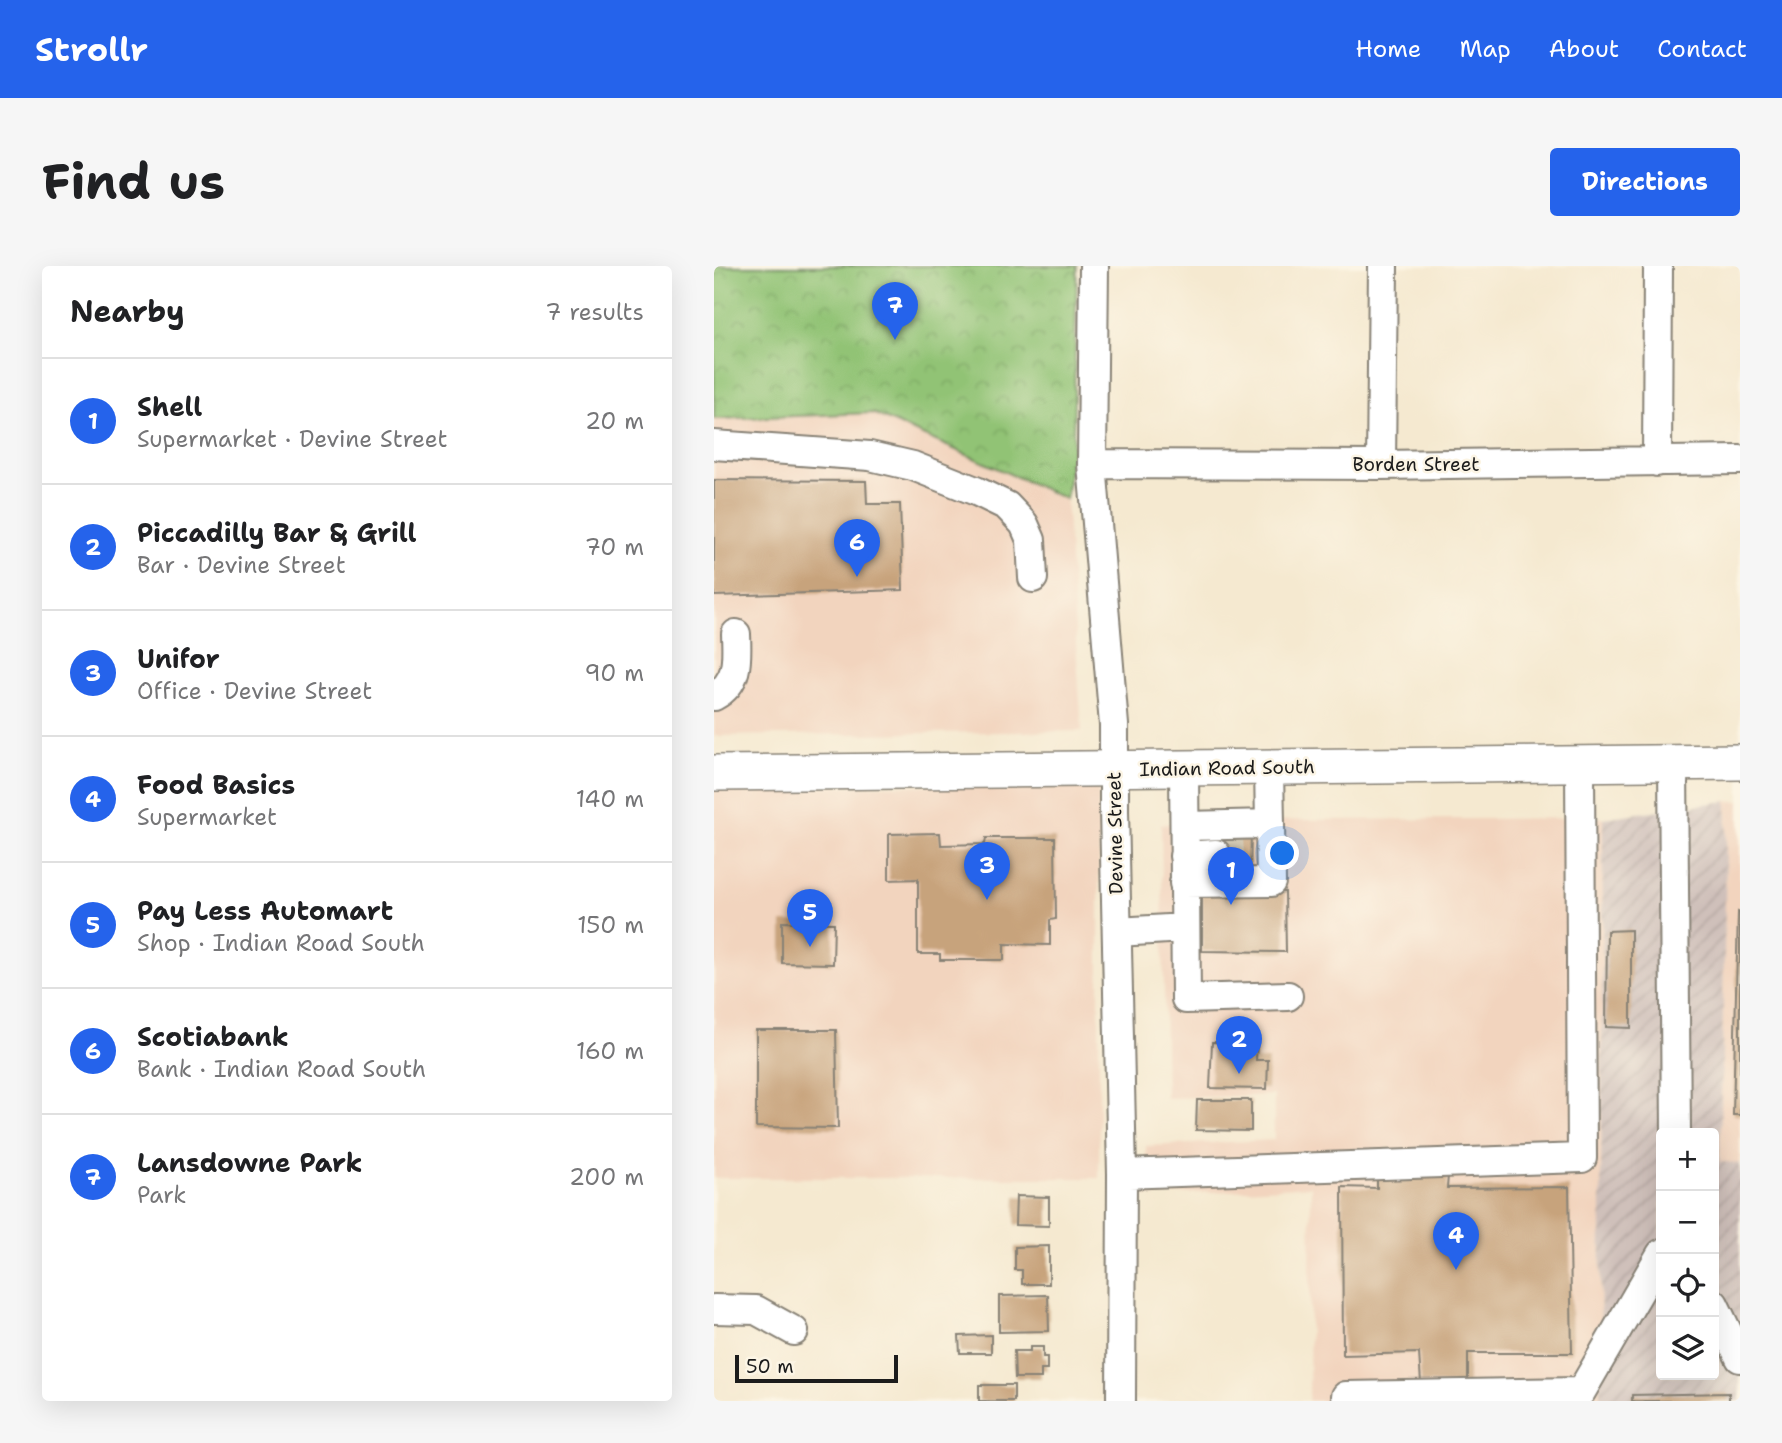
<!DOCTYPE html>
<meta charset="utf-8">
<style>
:root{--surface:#fff;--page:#f6f6f6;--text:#202124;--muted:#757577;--line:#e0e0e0;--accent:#2563eb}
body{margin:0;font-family:"Shantell Sans",sans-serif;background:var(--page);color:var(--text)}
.controls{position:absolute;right:21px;bottom:21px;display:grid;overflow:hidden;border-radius:7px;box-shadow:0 7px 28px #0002}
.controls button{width:63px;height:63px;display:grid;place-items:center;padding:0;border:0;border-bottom:2px solid var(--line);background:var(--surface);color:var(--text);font:35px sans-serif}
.scale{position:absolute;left:21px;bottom:18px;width:163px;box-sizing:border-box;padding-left:7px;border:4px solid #1c1c1c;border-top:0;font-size:19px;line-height:24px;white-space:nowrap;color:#1c1c1c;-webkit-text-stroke:5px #fcf5e5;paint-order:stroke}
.you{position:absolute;left:569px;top:588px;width:24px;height:24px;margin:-18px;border:5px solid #fff;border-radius:50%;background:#1a73e8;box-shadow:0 0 0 10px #1a73e833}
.badge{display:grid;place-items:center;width:46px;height:46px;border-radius:50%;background:var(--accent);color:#fff;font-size:23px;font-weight:700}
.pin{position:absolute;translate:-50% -58px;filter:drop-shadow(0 2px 4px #0008)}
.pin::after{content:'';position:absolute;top:37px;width:24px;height:21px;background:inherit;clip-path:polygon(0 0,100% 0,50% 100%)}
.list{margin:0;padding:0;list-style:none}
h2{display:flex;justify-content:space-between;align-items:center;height:91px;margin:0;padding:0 28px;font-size:30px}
h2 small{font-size:23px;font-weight:400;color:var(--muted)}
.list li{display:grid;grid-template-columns:46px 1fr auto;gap:21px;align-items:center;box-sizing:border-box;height:126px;padding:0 28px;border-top:2px solid var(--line)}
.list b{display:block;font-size:26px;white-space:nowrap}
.list p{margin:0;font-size:23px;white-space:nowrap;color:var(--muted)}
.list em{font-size:23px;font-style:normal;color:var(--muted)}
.icon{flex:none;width:38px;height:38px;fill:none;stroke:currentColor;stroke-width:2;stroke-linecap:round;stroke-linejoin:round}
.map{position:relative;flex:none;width:1026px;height:1135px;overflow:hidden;border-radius:7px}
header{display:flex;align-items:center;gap:42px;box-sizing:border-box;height:98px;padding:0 35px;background:var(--accent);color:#fff}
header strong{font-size:33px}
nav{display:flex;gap:38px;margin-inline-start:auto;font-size:24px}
.intro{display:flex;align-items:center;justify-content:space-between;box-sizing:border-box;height:168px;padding:0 42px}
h1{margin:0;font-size:49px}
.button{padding:18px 32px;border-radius:7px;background:var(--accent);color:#fff;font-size:24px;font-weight:700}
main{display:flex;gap:42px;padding:0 42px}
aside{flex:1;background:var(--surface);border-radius:7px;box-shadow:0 7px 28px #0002}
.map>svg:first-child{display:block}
</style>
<header>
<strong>Strollr</strong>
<nav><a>Home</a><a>Map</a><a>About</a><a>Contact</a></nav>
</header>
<div class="intro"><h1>Find us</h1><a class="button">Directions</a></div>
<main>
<aside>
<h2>Nearby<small>7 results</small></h2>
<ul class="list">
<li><span class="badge">1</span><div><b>Shell</b><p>Supermarket · Devine Street</p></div><em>20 m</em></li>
<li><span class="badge">2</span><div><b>Piccadilly Bar &amp; Grill</b><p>Bar · Devine Street</p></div><em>70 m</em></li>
<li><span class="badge">3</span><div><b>Unifor</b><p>Office · Devine Street</p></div><em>90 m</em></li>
<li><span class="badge">4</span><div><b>Food Basics</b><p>Supermarket</p></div><em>140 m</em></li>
<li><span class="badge">5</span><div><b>Pay Less Automart</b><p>Shop · Indian Road South</p></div><em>150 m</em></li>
<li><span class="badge">6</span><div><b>Scotiabank</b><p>Bank · Indian Road South</p></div><em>160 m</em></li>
<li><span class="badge">7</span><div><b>Lansdowne Park</b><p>Park</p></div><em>200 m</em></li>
</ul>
</aside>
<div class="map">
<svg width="1026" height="1135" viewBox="0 0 1026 1135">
<defs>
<pattern id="industrial-furrows" width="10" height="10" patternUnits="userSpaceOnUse" patternTransform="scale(1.75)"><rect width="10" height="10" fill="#cfc0ba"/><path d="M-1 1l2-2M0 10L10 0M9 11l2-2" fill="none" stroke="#b1a49f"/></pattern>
<pattern id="park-crowns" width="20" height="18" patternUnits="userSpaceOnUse" patternTransform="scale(1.75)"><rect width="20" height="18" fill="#91c374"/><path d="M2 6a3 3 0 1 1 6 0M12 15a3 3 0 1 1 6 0" fill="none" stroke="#7ca764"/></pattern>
</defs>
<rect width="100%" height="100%" fill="#fcf5e5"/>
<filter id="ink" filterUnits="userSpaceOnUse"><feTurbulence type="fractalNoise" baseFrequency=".0143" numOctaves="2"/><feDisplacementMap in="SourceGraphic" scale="14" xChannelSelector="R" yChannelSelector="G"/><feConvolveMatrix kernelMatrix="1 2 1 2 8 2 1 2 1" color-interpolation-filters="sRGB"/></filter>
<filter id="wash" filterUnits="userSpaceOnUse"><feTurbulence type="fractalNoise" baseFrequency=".00686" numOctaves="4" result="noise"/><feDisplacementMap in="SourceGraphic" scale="28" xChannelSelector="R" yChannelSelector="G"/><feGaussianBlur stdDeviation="1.57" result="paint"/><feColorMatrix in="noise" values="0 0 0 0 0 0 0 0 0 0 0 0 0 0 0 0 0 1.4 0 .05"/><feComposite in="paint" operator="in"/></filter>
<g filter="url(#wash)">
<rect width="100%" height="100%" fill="#f5e9d0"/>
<path fill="#f2d4be" d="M 159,147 L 352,233 L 368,465 L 0,470 L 0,153 Z
M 385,517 L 385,912 L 0,912 L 0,522 Z
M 1013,535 L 1026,535 L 1026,897 L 1006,897 Z
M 889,552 L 886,1135 L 595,1135 L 597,920 L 432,930 L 432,880 L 560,874 L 560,829 L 452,832 L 447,558 L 593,554 Z"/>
<path fill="url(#industrial-furrows)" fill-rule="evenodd" d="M 1013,535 L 1006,896 L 1026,897 L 1026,1135 L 886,1135 L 889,552 ZM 947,867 L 1000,867 L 1000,1109 L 947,1109 Z"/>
<path fill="url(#park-crowns)" stroke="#567048" stroke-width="2" d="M 0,0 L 363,0 L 359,182 L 352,233 L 159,147 L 0,153 Z"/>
<g id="blocks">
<path fill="#c7a37b" d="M 0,214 L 152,215 L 153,238 L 186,238 L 189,324 L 0,330 Z
M 503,564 L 537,565 L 536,612 L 502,612 Z
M 226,567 L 227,579 L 271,578 L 272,572 L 341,572 L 342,653 L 336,654 L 336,679 L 290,678 L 290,694 L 226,694 L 226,688 L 204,688 L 204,613 L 175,614 L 175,568 Z
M 571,626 L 572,686 L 488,685 L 488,627 Z
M 1024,646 L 1026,647 L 1026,849 L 1019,849 Z
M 68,656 L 120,657 L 119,698 L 68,697 Z
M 917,664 L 917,762 L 892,761 L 893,665 Z
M 42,764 L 122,764 L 124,862 L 42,861 Z
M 498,776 L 543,777 L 542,794 L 554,794 L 553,823 L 496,822 Z
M 483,834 L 537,834 L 537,865 L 482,864 Z
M 663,908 L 734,910 L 733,922 L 855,921 L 858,1087 L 754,1087 L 754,1119 L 707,1117 L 705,1087 L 629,1089 L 628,921 L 663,922 Z
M 302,930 L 335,931 L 335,960 L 301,959 Z
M 335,980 L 335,1018 L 308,1018 L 308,1004 L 301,1004 L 301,981 Z
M 334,1029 L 335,1065 L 285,1066 L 285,1030 Z
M 277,1069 L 277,1087 L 246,1087 L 245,1070 Z
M 316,1081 L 329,1081 L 329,1091 L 333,1091 L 333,1104 L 327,1104 L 327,1112 L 301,1112 L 300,1085 L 316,1085 Z
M 265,1119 L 300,1119 L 300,1135 L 265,1135 Z
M 1015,1127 L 1015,1135 L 918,1135 L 918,1129 Z"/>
</g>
</g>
<g filter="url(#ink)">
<use href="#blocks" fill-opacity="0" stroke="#888276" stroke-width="2"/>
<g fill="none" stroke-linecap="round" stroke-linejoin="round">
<path stroke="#d4cab5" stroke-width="28" stroke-dasharray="28 14" stroke-linecap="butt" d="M 502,588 L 536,586"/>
<defs>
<path id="minor" d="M 380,0 L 378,198 L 400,459 L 400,544 L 408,908 L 407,1135
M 0,179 L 156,190 L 199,200 L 262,225 L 293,240 L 310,258 L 317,274 L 319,312
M 943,196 L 944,0
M 378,198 L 667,199 L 1026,194
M 667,199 L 669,0
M 0,430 C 25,417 23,393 22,368
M 959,497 L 962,867
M 470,503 L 472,733 L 574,730
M 471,560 L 556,558
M 470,590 L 502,588
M 470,617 L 557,616 L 555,502
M 403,666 L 471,662
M 408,908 L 868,892 L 866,498
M 1000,1038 L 1026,1092
M 0,1043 L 42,1044 L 80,1065
M 632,1130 L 867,1126 L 947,988"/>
<path id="major" d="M 0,507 L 1026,496"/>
</defs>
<use href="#minor" stroke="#888276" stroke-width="32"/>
<use href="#major" stroke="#888276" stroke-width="38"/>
<use href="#minor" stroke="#fff" stroke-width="28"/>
<use href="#major" stroke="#fff" stroke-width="35"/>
</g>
</g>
<g text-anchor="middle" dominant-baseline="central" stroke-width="5" stroke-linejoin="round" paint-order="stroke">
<g font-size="19" fill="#1c1c1c" stroke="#fcf5e5">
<text x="702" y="198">Borden Street</text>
<text transform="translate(513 502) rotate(-1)">Indian Road South</text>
<text transform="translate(401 567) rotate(-91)">Devine Street</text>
</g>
</g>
</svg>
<div class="controls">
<button>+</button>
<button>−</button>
<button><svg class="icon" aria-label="locate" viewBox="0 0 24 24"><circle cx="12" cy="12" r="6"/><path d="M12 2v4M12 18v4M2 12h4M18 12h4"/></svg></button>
<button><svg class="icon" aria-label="layers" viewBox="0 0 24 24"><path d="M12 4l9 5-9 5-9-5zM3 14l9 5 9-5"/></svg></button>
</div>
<div class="scale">50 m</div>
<div class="you"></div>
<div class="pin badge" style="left:517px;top:639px">1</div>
<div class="pin badge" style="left:525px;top:808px">2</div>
<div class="pin badge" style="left:273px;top:634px">3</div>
<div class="pin badge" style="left:742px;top:1004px">4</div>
<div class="pin badge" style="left:96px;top:681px">5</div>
<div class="pin badge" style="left:143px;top:311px">6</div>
<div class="pin badge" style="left:181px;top:74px">7</div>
</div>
</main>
